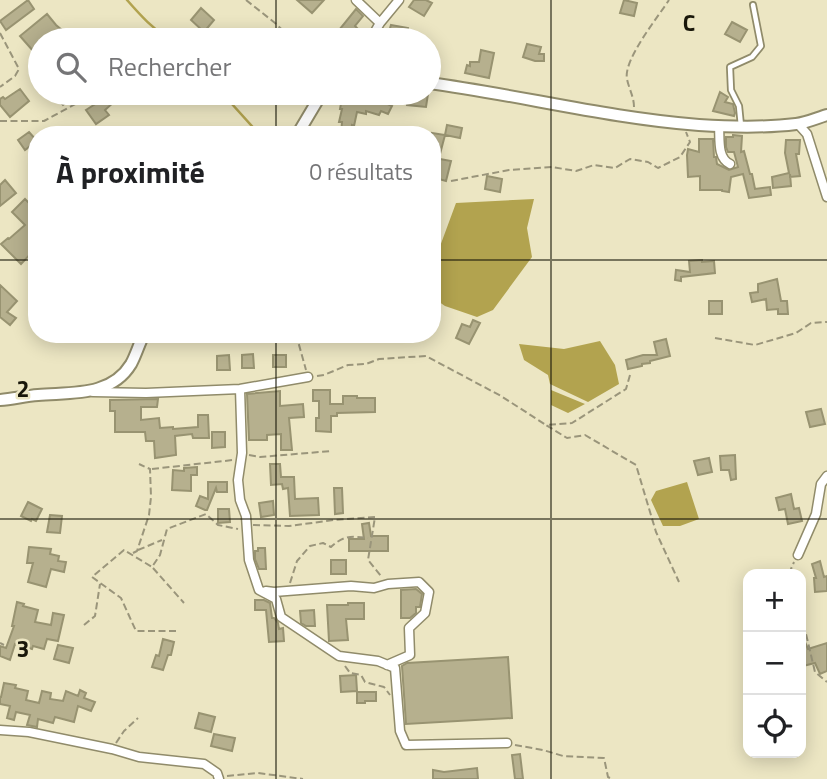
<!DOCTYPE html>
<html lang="fr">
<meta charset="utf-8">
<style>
:root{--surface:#fff;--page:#f6f6f6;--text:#202124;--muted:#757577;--line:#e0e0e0}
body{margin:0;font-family:"Titillium Web",sans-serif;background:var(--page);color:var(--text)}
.controls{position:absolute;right:21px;bottom:21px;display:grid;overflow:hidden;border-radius:14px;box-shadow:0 4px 18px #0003}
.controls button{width:63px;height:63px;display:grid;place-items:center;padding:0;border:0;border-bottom:2px solid var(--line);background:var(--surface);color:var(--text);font:35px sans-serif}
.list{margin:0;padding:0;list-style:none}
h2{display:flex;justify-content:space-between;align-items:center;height:91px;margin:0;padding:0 28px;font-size:30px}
h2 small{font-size:23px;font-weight:400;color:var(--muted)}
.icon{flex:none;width:38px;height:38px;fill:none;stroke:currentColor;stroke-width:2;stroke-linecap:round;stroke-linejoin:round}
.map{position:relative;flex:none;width:827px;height:779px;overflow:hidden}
.search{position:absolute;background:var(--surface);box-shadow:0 4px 18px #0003;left:28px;top:28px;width:413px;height:77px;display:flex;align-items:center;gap:18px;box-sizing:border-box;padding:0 24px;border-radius:38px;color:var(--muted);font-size:26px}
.panel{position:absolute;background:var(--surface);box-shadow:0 4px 18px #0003;left:28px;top:126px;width:413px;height:217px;border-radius:28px}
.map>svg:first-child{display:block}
</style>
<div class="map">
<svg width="827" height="779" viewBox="0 0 827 779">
<rect width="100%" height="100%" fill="#ece6c3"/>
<path fill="#b2a34f" d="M 534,199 L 527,228 L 532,257 L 493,310 L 477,317 L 445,306 L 432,297 L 432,268 L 456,203 Z
M 600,341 L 615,365 L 619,384 L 588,402 L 550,384 L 548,375 L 524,360 L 519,344 L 564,349 Z
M 551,390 L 585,404 L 568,413 L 551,405 Z
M 687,482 L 699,519 L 680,526 L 663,526 L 651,500 L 656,491 Z"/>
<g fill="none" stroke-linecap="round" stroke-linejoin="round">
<path stroke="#b2a34f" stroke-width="2.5" d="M 127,0 C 141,16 153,29 170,40
M 222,93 L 260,135
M 432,225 L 439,228"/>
</g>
<path fill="#b6b08e" stroke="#989371" stroke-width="2" d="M 28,0 L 34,9 L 6,30 L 0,21 Z
M 297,0 L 324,0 L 312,13 Z
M 414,0 L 426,0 L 432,3 L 424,16 L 409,7 Z
M 624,0 L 637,3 L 634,16 L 620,13 Z
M 201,8 L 214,20 L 204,32 L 191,20 Z
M 356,9 L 363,16 L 355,26 L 357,28 L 346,40 L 331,40 Z
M 47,14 L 56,25 L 62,30 L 51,40 L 40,40 L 40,52 L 37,49 L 34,52 L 20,36 Z
M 732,22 L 747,30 L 740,42 L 725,34 Z
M 391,25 L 408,28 L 406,39 L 388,35 Z
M 527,44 L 541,47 L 539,54 L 544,54 L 544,61 L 535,61 L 523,57 Z
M 481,50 L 494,53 L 489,78 L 465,73 L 467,65 L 470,66 L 470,62 L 479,62 Z
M 20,89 L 29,101 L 10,117 L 0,105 L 0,99 L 3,97 L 5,99 Z
M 720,92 L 728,97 L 725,102 L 733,104 L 735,113 L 734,116 L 713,111 Z
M 53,93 L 79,93 L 63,105 Z
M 107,93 L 116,100 L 105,110 L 109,115 L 96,124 L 86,110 L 100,101 Z
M 343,93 L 385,93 L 383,102 L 392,106 L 388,114 L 381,111 L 379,115 L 366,111 L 366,114 L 357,112 L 354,126 L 352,125 L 351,135 L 341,134 L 342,122 L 339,122 L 342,109 L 340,109 Z
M 408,93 L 428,94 L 426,107 L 407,105 Z
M 447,125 L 462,128 L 460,138 L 445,135 Z
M 29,132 L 37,141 L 25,150 L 18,140 Z
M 432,133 L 445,135 L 440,154 L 432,152 Z
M 733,135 L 742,136 L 741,152 L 744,151 L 750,174 L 752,174 L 755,189 L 770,187 L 771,195 L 749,198 L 743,174 L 731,177 L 729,192 L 722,191 L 722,190 L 700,190 L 700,176 L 688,177 L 687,155 L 688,149 L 699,152 L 699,139 L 713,139 L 714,157 L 716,157 L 717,164 L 729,170 L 738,167 L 734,152 L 728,152 L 726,147 L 726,137 L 733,137 Z
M 786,140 L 800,140 L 799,154 L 796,154 L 800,176 L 790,177 L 790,174 L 791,186 L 773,188 L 772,177 L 789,173 L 785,153 Z
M 440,159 L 451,161 L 446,181 L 432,177 L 432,167 L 438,168 Z
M 487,176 L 502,179 L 500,192 L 485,189 Z
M 5,180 L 16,193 L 0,206 L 0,185 Z
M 25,199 L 37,211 L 32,216 L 37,220 L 37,234 L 33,238 L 37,242 L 37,247 L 21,264 L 1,244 L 8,238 L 9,239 L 25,225 L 12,212 Z
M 702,260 L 702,262 L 714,261 L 715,273 L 681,277 L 681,281 L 675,280 L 676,270 L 690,272 L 689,261 Z
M 777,279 L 781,301 L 787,301 L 788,314 L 778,314 L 778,309 L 767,310 L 766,299 L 752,302 L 750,293 L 758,292 L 758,284 Z
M 0,285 L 17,301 L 7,312 L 16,318 L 10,325 L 0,317 Z
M 709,301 L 722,301 L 722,314 L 709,314 Z
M 473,320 L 480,323 L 469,344 L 456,338 L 462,324 L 470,327 Z
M 666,339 L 670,356 L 650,361 L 650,363 L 642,364 L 642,366 L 628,369 L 626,360 L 643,355 L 657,355 L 654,342 Z
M 253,354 L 254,368 L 242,368 L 242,355 Z
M 229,355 L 230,370 L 217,370 L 217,356 Z
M 273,355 L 286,355 L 286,367 L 273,367 Z
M 313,390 L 330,390 L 330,404 L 343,404 L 343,396 L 357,396 L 357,398 L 375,398 L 375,412 L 337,413 L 337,416 L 331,416 L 331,432 L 316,431 L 316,418 L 319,418 L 319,401 L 313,401 Z
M 280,391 L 280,406 L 303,404 L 304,417 L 289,418 L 292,450 L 281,450 L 281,434 L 267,435 L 267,440 L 249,440 L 247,394 Z
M 158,399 L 157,407 L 141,407 L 141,420 L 159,418 L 160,428 L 173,427 L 173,429 L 198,427 L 198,415 L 208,415 L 209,438 L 193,438 L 192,434 L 175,436 L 176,455 L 155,458 L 154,441 L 146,441 L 145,432 L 115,432 L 115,411 L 110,411 L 110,400 Z
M 821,409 L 825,424 L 810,427 L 806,412 Z
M 212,432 L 225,432 L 225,447 L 212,448 Z
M 735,455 L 736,479 L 731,480 L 729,470 L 721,470 L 720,456 Z
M 709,458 L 712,472 L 698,475 L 694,461 Z
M 270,464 L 280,464 L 281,477 L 294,477 L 295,499 L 318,498 L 319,515 L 290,516 L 288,488 L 283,489 L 282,484 L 271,485 Z
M 197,467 L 197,475 L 191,475 L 191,491 L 172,490 L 173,470 L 184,471 L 184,468 Z
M 208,482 L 227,482 L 227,492 L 217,492 L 216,488 L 207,510 L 205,510 L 196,506 L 200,496 L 208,499 Z
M 334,488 L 342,488 L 343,513 L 335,514 Z
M 791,494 L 794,509 L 799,508 L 802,521 L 788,524 L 785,509 L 779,510 L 776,498 Z
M 273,501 L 274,515 L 261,517 L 259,503 Z
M 28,502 L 42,509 L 36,521 L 32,519 L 31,521 L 21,516 Z
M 218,509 L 229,509 L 230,522 L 218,523 Z
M 50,515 L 62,516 L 60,533 L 47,532 Z
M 369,523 L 371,536 L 388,536 L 388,551 L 349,551 L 349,539 L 364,539 L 362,524 Z
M 29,547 L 51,549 L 50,554 L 59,556 L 58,561 L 66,562 L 64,572 L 51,569 L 46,587 L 28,582 L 33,563 L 27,563 Z
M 258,548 L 265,548 L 266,569 L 259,569 L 255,559 L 255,551 L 258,551 Z
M 331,560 L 346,560 L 346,574 L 331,574 Z
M 820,561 L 824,577 L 827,576 L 827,591 L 815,592 L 814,578 L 816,578 L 812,564 Z
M 416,589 L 422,594 L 420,607 L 416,607 L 416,613 L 410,618 L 401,618 L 401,590 Z
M 255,600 L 264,600 L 270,603 L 272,618 L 274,618 L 278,623 L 279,629 L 283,628 L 284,641 L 269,642 L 266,610 L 255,610 Z
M 17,602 L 24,604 L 23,606 L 38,610 L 35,622 L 51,625 L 53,613 L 64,615 L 58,641 L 47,639 L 44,649 L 33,646 L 32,649 L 15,644 L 10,660 L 0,656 L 0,646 L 6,648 L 14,626 L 12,626 Z
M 348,603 L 364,603 L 364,619 L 346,619 L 348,640 L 329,641 L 327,605 L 348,605 Z
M 314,610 L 315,626 L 306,626 L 301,623 L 300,611 Z
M 801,633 L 808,649 L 827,643 L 827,671 L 820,674 L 815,663 L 803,666 L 801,657 Z
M 163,639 L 174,642 L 171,655 L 168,655 L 163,670 L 152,667 L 156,655 L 159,656 Z
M 58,645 L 73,648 L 69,663 L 54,659 Z
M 508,657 L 512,718 L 406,724 L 402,666 L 407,663 Z
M 356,675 L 357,691 L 341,692 L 340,676 Z
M 4,683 L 16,685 L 15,688 L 28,691 L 26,700 L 39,703 L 42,691 L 51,693 L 50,699 L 63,701 L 66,691 L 78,696 L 80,690 L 86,693 L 84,698 L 95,702 L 91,711 L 78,706 L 74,722 L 55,717 L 53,723 L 38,719 L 37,727 L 27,725 L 30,715 L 16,712 L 14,720 L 7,718 L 10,706 L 0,704 L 0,697 L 1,697 Z
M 357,692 L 376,692 L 376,701 L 365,701 L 365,703 L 357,703 Z
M 199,713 L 215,717 L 211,732 L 195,728 Z
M 214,734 L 235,738 L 232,751 L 211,746 Z
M 520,754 L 523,779 L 515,779 L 512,755 Z
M 477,768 L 478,779 L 433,779 L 433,770 L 444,772 Z"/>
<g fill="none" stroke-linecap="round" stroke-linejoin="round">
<defs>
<path id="service" d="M 741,126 L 739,106 L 731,90 L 730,67 L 752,57 L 761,46 L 753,5"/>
<path id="minor" d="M 356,0 L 380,23
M 370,40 L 380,23 L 399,0
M 798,124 L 807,134 L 827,197
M 719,126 C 720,139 717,158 730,164
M 240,389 L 242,453 L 238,480 L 240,500 L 246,516 L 249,560 L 259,590 L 276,599 L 281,617 L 339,656 L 378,661 L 395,668 L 400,731 L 406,745 L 507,743
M 93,392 L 146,393 L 240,389 L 308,377
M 798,555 L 816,514 L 821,484 L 827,476
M 266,591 L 274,592 L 351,586 L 374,588 L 388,584 L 419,582 L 429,592 L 425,613 L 409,628 L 410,655 L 387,665
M 0,730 L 29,732 L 112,749 L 139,757 L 204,764 L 217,773 L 219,779"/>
<path id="tertiary" d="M 429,83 C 519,95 608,118 699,125 C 731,127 764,128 796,124 C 806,123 817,118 827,115
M 297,135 L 322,93
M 0,400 C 13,399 25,396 38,395 C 71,392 111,397 131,364 C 136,355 139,344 144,334"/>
</defs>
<use href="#service" stroke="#908b6a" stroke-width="8"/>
<use href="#minor" stroke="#908b6a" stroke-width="11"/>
<use href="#tertiary" stroke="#908b6a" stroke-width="14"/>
<path stroke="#9a957b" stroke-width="2" stroke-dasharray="7 3.5" stroke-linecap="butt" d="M 246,0 L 275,23 L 293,40
M 0,33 L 19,69 L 15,76 L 0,87
M 634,107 C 634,97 629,89 627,79 C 623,60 658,17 669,0
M 0,121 L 44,121 L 81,101
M 451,181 L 509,170 L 552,167 L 576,171 L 594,165 L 615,168 L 630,159 L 648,162 L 658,168 L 680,157 L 690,142 L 686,132
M 296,334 L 306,370
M 715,338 L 755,345 L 796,333 L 811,323 L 827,322
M 630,375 L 626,389 L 572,423 L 546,425 L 567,438 L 585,435 L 636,465 L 656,532 L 679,582
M 317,376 L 324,375 L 348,365 L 366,364 L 379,359 L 426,356 L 501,396 L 546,425
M 249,455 L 260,457 L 332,451
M 152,469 L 233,460
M 253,525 L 289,526 L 334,520 L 375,517 L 368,560 L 381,576
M 138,550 L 162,540
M 133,553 L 137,551 L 149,515 L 151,497 L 150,469 L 139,464
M 153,568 L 184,603
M 792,574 L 791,569 L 794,562
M 290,583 L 297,561 L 310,546 L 323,543 L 331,547 C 344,535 352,536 368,538
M 84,625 L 95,616 L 100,584
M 801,625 L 806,634 L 815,672 L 827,682
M 176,631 L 136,631 L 121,598 L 92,577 L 124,550 L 152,567 L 160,555 L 167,529 L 206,514 L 218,525 L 238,529
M 0,643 L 4,645
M 345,666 L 350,673 L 361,675 L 365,682 L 384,687 L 390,695
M 116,743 L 124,731 L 138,718
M 515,745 L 543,750 L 563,756 L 604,758 L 608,777 L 612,779
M 227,776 L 258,773 L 303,779"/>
<use href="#service" stroke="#fff" stroke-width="4.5"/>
<use href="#minor" stroke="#fff" stroke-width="8"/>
<use href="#tertiary" stroke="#fff" stroke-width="10"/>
</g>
<path fill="none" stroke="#19170a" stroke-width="2" stroke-opacity="0.55" d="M 276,0 L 276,40M 551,0 L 551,779M 276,93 L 276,135M 0,260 L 37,260M 432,260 L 827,260M 276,334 L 276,779M 0,519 L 827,519"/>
<g font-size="23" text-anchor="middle" font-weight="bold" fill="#19170a" stroke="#ece6c3" stroke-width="5" stroke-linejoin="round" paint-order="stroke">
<text x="689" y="31">C</text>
<text x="23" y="397">2</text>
<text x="23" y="657">3</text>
</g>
</svg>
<div class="controls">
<button>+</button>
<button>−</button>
<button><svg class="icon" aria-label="locate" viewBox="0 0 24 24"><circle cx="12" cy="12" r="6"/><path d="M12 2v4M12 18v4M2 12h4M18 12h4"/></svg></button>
</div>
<div class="search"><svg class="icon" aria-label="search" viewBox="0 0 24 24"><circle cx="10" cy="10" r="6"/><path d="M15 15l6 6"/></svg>Rechercher</div>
<section class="panel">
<h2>À proximité<small>0 résultats</small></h2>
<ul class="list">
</ul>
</section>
</div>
